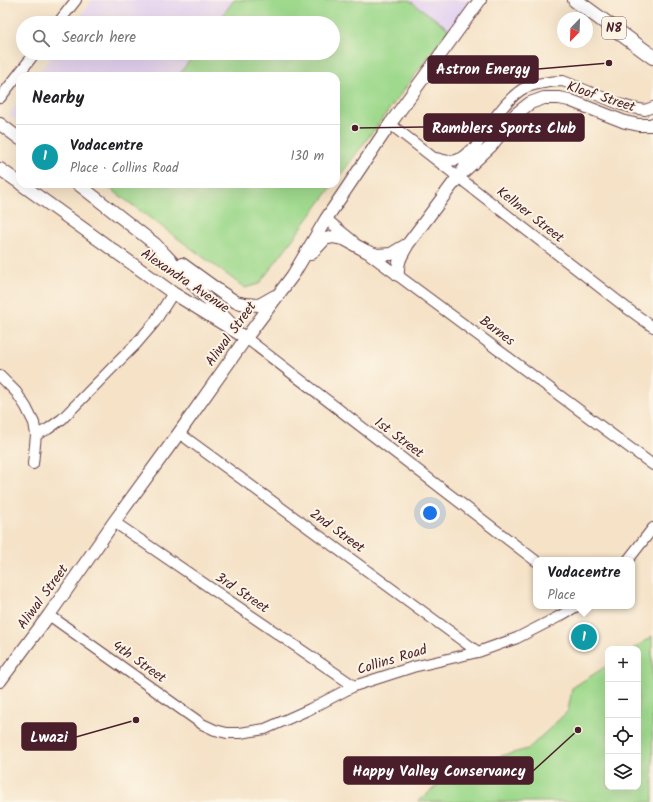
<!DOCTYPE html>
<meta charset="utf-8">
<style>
:root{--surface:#fff;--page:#f6f6f6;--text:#202124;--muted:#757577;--line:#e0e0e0;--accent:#0b8043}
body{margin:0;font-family:Kalam,sans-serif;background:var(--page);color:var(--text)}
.controls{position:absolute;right:12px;bottom:12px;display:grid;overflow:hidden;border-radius:8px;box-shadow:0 4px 16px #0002}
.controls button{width:36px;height:36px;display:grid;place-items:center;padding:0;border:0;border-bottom:1px solid var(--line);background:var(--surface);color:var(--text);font:20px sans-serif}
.compass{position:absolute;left:557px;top:12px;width:36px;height:36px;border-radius:50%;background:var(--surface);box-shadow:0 4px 16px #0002;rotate:203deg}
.you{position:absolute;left:430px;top:513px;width:14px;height:14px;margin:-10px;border:3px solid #fff;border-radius:50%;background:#1a73e8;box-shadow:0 0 0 6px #1a73e833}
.badge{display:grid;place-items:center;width:26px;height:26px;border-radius:50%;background:var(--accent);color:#fff;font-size:13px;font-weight:700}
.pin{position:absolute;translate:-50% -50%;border:2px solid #fff;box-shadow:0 1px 4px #0006}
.popup{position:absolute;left:533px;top:557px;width:102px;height:52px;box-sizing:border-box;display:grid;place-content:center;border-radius:8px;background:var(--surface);filter:drop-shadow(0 1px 3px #0005);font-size:13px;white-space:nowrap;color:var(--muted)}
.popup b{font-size:15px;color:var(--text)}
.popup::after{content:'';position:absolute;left:50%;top:100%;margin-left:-8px;border:8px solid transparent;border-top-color:var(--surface)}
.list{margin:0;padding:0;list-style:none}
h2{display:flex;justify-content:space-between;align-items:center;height:52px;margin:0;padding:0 16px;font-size:17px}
h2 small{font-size:13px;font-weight:400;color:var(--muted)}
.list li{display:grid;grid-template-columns:26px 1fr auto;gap:12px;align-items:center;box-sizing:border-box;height:64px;padding:0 16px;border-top:1px solid var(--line)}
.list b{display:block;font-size:15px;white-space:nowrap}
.list p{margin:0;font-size:13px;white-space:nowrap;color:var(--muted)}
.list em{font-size:13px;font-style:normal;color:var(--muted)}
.icon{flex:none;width:22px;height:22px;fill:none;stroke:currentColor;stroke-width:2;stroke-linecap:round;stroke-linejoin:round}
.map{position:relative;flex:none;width:653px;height:802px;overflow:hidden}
.search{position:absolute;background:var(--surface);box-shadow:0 4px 16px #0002;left:16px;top:16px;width:324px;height:44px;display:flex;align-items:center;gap:10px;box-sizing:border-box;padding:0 14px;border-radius:22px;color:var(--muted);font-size:15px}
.panel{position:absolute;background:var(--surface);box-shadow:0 4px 16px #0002;left:16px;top:72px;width:324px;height:116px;border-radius:12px}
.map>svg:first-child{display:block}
</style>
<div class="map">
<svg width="653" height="802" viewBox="0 0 653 802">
<rect width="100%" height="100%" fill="#fcf5e5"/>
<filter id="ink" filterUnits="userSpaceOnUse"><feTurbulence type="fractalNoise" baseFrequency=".025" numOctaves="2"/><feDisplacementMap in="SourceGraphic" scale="8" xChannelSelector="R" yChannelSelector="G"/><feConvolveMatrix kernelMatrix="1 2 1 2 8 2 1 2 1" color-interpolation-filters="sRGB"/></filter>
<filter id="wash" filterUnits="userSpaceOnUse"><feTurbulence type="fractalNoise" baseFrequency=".012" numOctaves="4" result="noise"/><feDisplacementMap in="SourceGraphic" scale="16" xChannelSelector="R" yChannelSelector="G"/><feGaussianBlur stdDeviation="0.9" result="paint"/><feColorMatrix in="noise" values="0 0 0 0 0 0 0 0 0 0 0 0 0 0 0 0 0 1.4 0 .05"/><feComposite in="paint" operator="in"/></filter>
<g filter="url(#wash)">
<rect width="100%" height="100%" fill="#f5e2c7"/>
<path fill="#e5d3f1" d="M 92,0 L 234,0 L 217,23 L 76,23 Z
M 409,0 L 470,0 L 449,29 Z
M 54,53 L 195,53 L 178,76 L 37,76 Z
M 20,100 L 20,123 L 9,115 Z"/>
<path fill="#9fd98d" stroke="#747c5c" d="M 234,0 L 409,0 L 449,29 L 336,181 L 336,76 L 178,76 L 195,53 L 333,53 L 333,23 L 217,23 Z
M 104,184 L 334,184 L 259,284 L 245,288 Z
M 652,636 L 653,802 L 418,802 L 458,767 L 528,749 L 568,711 L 572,688 L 608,665 L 608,787 L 638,787 L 638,649 L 633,649 Z"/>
</g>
<g filter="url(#ink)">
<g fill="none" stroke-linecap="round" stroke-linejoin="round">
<defs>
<path id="minor" d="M 58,23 L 76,0
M 0,98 L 35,53
M 390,124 L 628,309 L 653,327
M 436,158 C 453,163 458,162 470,150
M 462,170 C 476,146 498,106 521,90 C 531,84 552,81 563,81 L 619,104 L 633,108 L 645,110 L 653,107
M 326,219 L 353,241
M 369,254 L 653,465
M 246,338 L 536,561
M 0,376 L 16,392 L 26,407 L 34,423 L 36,435 L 33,464
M 179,433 L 478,652
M 36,435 L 48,429 L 62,419 L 115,365 L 136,344 L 154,323 L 173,293
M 114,522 L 354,686
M 628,560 L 653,528
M 49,615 L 202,724 L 215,730 L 227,733 L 240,733 L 265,729 L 281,722 L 310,709 L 354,686 L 413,667 L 478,652 L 517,638 L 558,617 L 577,606"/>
<path id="major" d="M 0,124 L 20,139
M 0,169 L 20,183
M 21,184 L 173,293 L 246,338
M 78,184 L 155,244 L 233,326
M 311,254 L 325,239 L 333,237 L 344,239 L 366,251 L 377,255 L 391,254 L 408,244 L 458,177 L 491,146 L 516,114 L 530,103 L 544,98 L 559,98 L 569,100 L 625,122 L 639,125 L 650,125 L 653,124
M 182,264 L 222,293 L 236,302 L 245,304 L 259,305 L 275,296
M 398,275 C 397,262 401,256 408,244
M 0,681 L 49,615 L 114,522 L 179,433 L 246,338 L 293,275 L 326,219 L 390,124 L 480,0"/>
<path id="highway" d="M 575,0 L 653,57"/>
</defs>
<use href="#minor" stroke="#643c42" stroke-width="12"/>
<use href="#major" stroke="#643c42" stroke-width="14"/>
<use href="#highway" stroke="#643c42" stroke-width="16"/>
<use href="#minor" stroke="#fff" stroke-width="10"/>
<use href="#major" stroke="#fff" stroke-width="12"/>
<use href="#highway" stroke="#fff" stroke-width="14"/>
</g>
</g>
<g text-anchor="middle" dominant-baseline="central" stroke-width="4" stroke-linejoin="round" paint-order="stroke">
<rect fill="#fcf5e5" stroke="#7f5f63" stroke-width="1" x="602" y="17" width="24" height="22" rx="3"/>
<g font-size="13" font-weight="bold" fill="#4a1f2b">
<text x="614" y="28">N8</text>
</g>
<g font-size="14" fill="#4a1f2b" stroke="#fcf5e5">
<text transform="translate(601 97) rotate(18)">Kloof Street</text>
<text transform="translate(530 215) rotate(38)">Kellner Street</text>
<text transform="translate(185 281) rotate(34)">Alexandra Avenue</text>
<text transform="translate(497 331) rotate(37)">Barnes</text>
<text transform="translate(231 334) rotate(-54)">Aliwal Street</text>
<text transform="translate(399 438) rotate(37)">1st Street</text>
<text transform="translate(337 531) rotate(36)">2nd Street</text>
<text transform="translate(242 593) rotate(34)">3rd Street</text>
<text transform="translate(43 597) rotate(-54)">Aliwal Street</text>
<text transform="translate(392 660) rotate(-17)">Collins Road</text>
<text transform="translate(139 662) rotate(35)">4th Street</text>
</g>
</g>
<path fill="none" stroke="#4a1f2b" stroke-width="1.5" d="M609 63L538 69M355 128L424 127M136 720L76 737M578 730L533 771"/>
<g fill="#4a1f2b" stroke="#fcf5e5" stroke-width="1.5">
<circle cx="609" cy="63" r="4"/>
<circle cx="355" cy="128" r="4"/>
<circle cx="136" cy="720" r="4"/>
<circle cx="578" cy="730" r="4"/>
</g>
<g fill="#4a1f2b" stroke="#4a1f2b" stroke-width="1.5">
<rect x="428" y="56" width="110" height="27" rx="4"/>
<rect x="424" y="114" width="160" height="27" rx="4"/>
<rect x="22" y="723" width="54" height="27" rx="4"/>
<rect x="344" y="757" width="189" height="27" rx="4"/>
</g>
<g font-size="15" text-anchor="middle" font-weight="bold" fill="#fff">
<text x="483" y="74">Astron Energy</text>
<text x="504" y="133">Ramblers Sports Club</text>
<text x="49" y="742">Lwazi</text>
<text x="439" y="776">Happy Valley Conservancy</text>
</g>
</svg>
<div class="controls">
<button>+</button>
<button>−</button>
<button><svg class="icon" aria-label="locate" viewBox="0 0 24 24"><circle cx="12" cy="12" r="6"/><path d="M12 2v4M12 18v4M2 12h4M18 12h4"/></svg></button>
<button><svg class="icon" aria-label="layers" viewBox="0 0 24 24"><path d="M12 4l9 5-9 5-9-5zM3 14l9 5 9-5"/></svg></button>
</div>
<svg class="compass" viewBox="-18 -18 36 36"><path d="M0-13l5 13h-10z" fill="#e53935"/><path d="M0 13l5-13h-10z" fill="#757577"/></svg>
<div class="you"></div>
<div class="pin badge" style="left:584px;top:637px;background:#0f9aa8">1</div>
<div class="popup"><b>Vodacentre</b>Place</div>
<div class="search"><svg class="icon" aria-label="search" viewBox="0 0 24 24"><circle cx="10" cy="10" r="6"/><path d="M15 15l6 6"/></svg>Search here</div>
<section class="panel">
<h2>Nearby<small></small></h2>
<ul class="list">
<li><span class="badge" style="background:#0f9aa8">1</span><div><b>Vodacentre</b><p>Place · Collins Road</p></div><em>130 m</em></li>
</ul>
</section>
</div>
